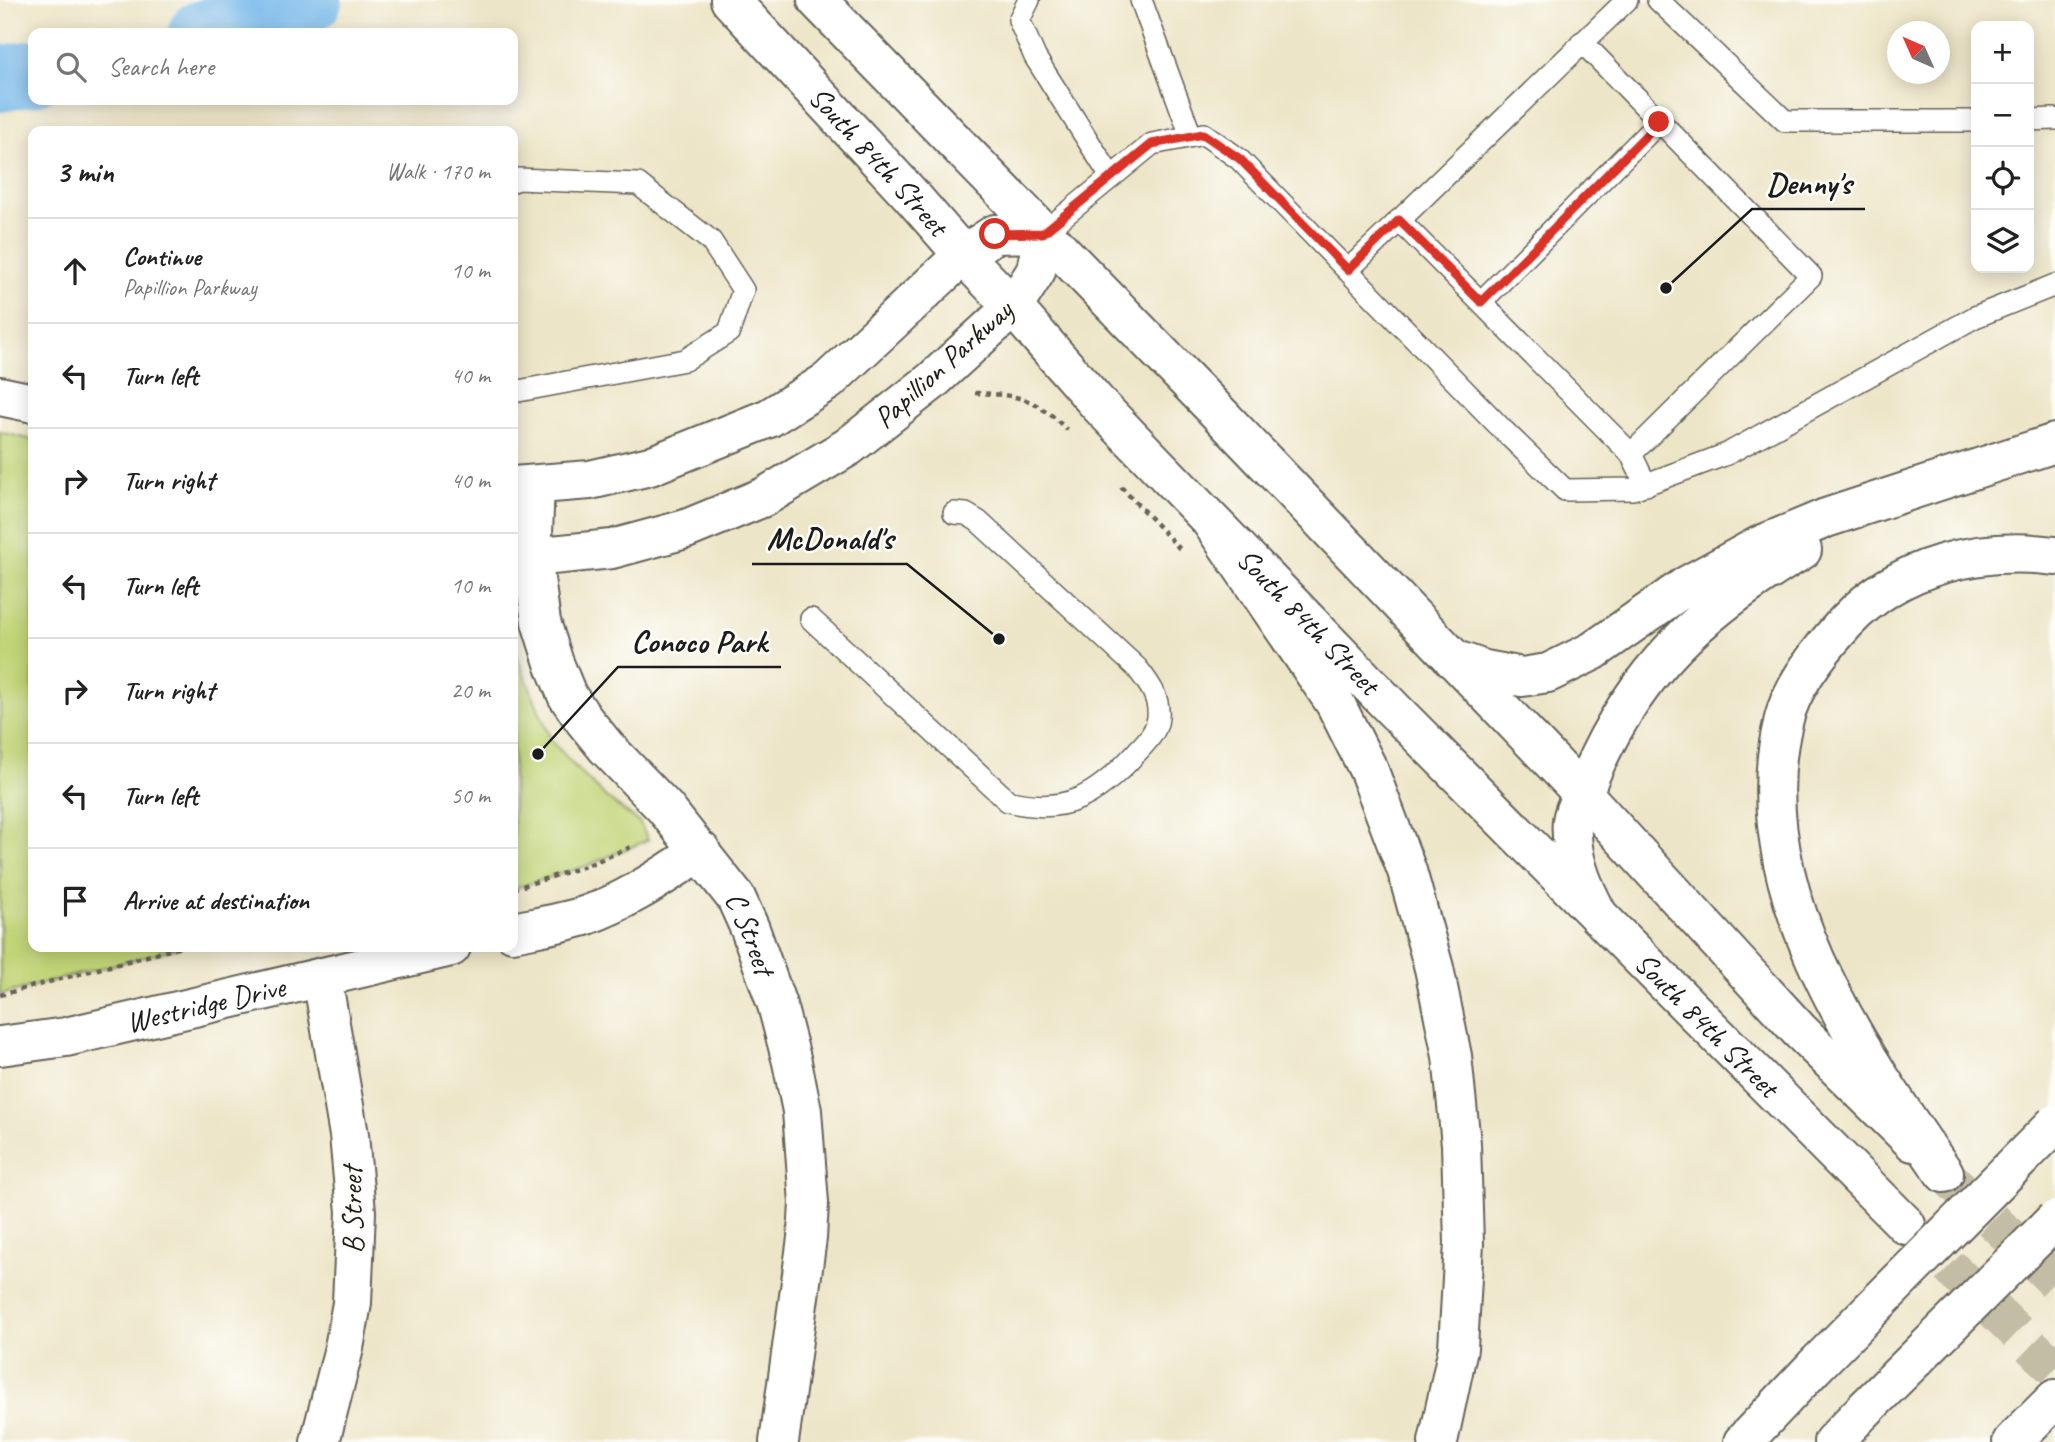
<!DOCTYPE html>
<meta charset="utf-8">
<style>
:root{--surface:#fff;--page:#f2f2f2;--text:#222;--muted:#767676;--line:#e0e0e0}
body{margin:0;font-family:Caveat,sans-serif;background:var(--page);color:var(--text)}
.controls{position:absolute;right:21px;top:21px;display:grid;overflow:hidden;border-radius:14px;box-shadow:0 4px 18px #0003}
.controls button{width:63px;height:63px;display:grid;place-items:center;padding:0;border:0;border-bottom:2px solid var(--line);background:var(--surface);color:var(--text);font:35px sans-serif}
.compass{position:absolute;left:1887px;top:21px;width:63px;height:63px;border-radius:50%;background:var(--surface);box-shadow:0 4px 18px #0003;rotate:315deg}
.stop{position:absolute;width:21px;height:21px;margin:-16px;border:5px solid #d93025;border-radius:50%;background:#fff}
.stop.end{background:#d93025;border-color:#fff;box-shadow:0 2px 7px #0008}
.list{margin:0;padding:0;list-style:none}
h2{display:flex;justify-content:space-between;align-items:center;height:91px;margin:0;padding:0 28px;font-size:30px}
h2 small{font-size:23px;font-weight:400;color:var(--muted)}
.list li{display:grid;grid-template-columns:46px 1fr auto;gap:21px;align-items:center;box-sizing:border-box;height:105px;padding:0 28px;border-top:2px solid var(--line)}
.list b{display:block;font-size:26px;white-space:nowrap}
.list p{margin:0;font-size:23px;white-space:nowrap;color:var(--muted)}
.list em{font-size:23px;font-style:normal;color:var(--muted)}
.icon{flex:none;width:38px;height:38px;fill:none;stroke:currentColor;stroke-width:2;stroke-linecap:round;stroke-linejoin:round}
.map{position:relative;flex:none;width:2055px;height:1442px;overflow:hidden}
.search{position:absolute;background:var(--surface);box-shadow:0 4px 18px #0003;left:28px;top:28px;width:490px;height:77px;display:flex;align-items:center;gap:18px;box-sizing:border-box;padding:0 24px;border-radius:14px;color:var(--muted);font-size:26px}
.panel{position:absolute;background:var(--surface);box-shadow:0 4px 18px #0003;left:28px;top:126px;width:490px;height:826px;border-radius:14px}
.map>svg:first-child{display:block}
</style>
<div class="map">
<svg width="2055" height="1442" viewBox="0 0 2055 1442">
<rect width="100%" height="100%" fill="#fdfcf7"/>
<filter id="ink" filterUnits="userSpaceOnUse"><feTurbulence type="fractalNoise" baseFrequency=".0143" numOctaves="2"/><feDisplacementMap in="SourceGraphic" scale="14" xChannelSelector="R" yChannelSelector="G"/><feConvolveMatrix kernelMatrix="1 2 1 2 8 2 1 2 1" color-interpolation-filters="sRGB"/></filter>
<filter id="wash" filterUnits="userSpaceOnUse"><feTurbulence type="fractalNoise" baseFrequency=".00686" numOctaves="4" result="noise"/><feDisplacementMap in="SourceGraphic" scale="28" xChannelSelector="R" yChannelSelector="G"/><feGaussianBlur stdDeviation="1.57" result="paint"/><feColorMatrix in="noise" values="0 0 0 0 0 0 0 0 0 0 0 0 0 0 0 0 0 1.4 0 .05"/><feComposite in="paint" operator="in"/></filter>
<g filter="url(#wash)">
<rect width="100%" height="100%" fill="#ede5c7"/>
<path fill="#c1d477" stroke="#6e784a" stroke-width="2" d="M 0,432 L 33,440 L 33,947 L 181,947 L 0,995 Z
M 513,636 L 517,656 L 551,740 L 577,769 L 608,799 L 640,823 L 648,840 L 586,866 L 513,889 Z"/>
<g fill="none" stroke-linecap="round" stroke-linejoin="round">
<path stroke="#75b7ea" stroke-width="66" d="M 201,33 L 288,10 L 309,0
M 0,79 L 33,73"/>
</g>
</g>
<g filter="url(#ink)">
<g fill="none" stroke-linecap="round" stroke-linejoin="round">
<path stroke="#c3bda5" stroke-width="38" stroke-dasharray="38 19" stroke-linecap="butt" d="M 1951,1180 L 2055,1281
M 1908,1227 L 2055,1369"/>
<defs>
<path id="lane" d="M 1029,0 L 1019,20 L 1035,57 L 1111,177
M 1141,0 L 1191,136
M 1658,0 L 1785,121 L 1976,121
M 1582,42 L 1811,276 L 1631,454
M 2029,120 L 2055,119
M 513,181 L 518,179 L 638,184 L 711,241 L 743,290 L 729,332 L 685,360 L 513,392
M 1399,220 L 1631,454 L 1646,485
M 1043,233 L 1152,144 L 1204,134 L 1239,159 L 1504,431 L 1565,490 L 1633,489 L 1727,454 L 1975,317 L 2055,285
M 1348,270 L 1627,0
M 1481,302 L 1659,122
M 811,619 L 1008,801 C 1066,816 1098,795 1136,753 C 1146,742 1157,732 1158,717 C 1160,697 1148,682 1137,668 L 978,521 L 966,514 L 954,513"/>
<g id="street">
<path d="M 0,396 L 33,403"/>
<path id="s1" d="M 535,485 L 532,557 L 541,622 L 554,663 L 567,695 L 584,720 L 606,747 L 665,808 L 736,898 L 750,929 L 777,1005 L 792,1062 L 802,1111 L 809,1203 L 807,1238 L 779,1442"/>
<path d="M 513,486 L 590,480 L 650,466 L 769,418 L 828,381 L 963,255 L 995,234 L 1043,233 L 1036,271 L 1013,307 L 932,381 L 848,447 L 764,497 L 686,529 L 612,549 L 532,557 L 513,555"/>
<path d="M 513,932 C 537,927 563,923 587,915 C 629,900 664,875 701,851"/>
<path id="s2" d="M 0,1046 L 66,1037 L 451,947"/>
<path d="M 320,1442 L 344,1348 L 352,1303 L 356,1212 L 349,1135 L 322,977"/>
</g>
<g id="primary">
<path id="s3" d="M 730,0 L 909,193 L 963,255 L 1013,307 L 1099,405 L 1392,708 L 1906,1225"/>
<path d="M 817,0 L 1208,402 L 1583,794 L 1799,1030 L 1913,1142"/>
</g>
<path id="highway" d="M 1212,523 L 1335,703 L 1369,771 L 1407,871 L 1434,968 L 1452,1056 L 1461,1144 L 1464,1243 L 1458,1348 L 1438,1442
M 1453,659 L 1485,670 L 1522,677 L 1548,673 L 1593,651 L 1686,586 L 1759,546 L 1826,518 L 2055,443
M 1599,917 C 1585,890 1574,868 1572,837 C 1572,832 1571,826 1572,821 C 1574,806 1585,790 1590,776 C 1635,670 1704,608 1802,550
M 1944,1173 C 1856,1046 1742,882 1784,719 C 1792,685 1823,647 1846,622 C 1899,565 1980,546 2055,556
M 1743,1442 L 1816,1365
M 1833,1442 L 1863,1411
M 2012,1442 L 2055,1399"/>
</defs>
<use href="#lane" stroke="#656258" stroke-width="24"/>
<use href="#street" stroke="#656258" stroke-width="42"/>
<use href="#primary" stroke="#656258" stroke-width="42"/>
<use href="#highway" stroke="#656258" stroke-width="42"/>
<path stroke="#656258" stroke-width="4.5" stroke-dasharray="5 5" stroke-linecap="butt" d="M 975,393 C 1019,395 1036,398 1067,430
M 1121,487 L 1180,549
M 513,889 L 586,866 L 633,846
M 0,995 L 181,947"/>
<use href="#lane" stroke="#fff" stroke-width="21"/>
<use href="#street" stroke="#fff" stroke-width="38"/>
<use href="#primary" stroke="#fff" stroke-width="38"/>
<use href="#highway" stroke="#fff" stroke-width="38"/>
<defs>
<path id="highway-bridge" d="M 1816,1365 L 2055,1124
M 1863,1411 L 2055,1220"/>
</defs>
<use href="#highway-bridge" stroke="#656258" stroke-width="42" stroke-linecap="butt"/>
<use href="#highway-bridge" stroke="#fff" stroke-width="38"/>
</g>
</g>
<g fill="none" stroke-linecap="round" stroke-linejoin="round" filter="url(#ink)">
<path stroke="#d93025" stroke-width="9" d="M 995,234 L 1043,233 L 1152,144 L 1203,134 L 1240,159 L 1348,270 L 1399,220 L 1481,302 L 1659,122"/>
</g>
<g text-anchor="middle" dominant-baseline="central" stroke-width="5" stroke-linejoin="round" paint-order="stroke">
<g font-size="30" fill="#1c1c1c" stroke="#fdfcf7">
<text stroke="none"><textPath href="#s3" startOffset="219">South 84th Street</textPath></text>
<text transform="translate(943 364) rotate(-42)">Papillion Parkway</text>
<text stroke="none"><textPath href="#s3" startOffset="849">South 84th Street</textPath></text>
<text stroke="none"><textPath href="#s1" startOffset="518">C Street</textPath></text>
<text stroke="none"><textPath href="#s2" startOffset="210">Westridge Drive</textPath></text>
<text stroke="none"><textPath href="#s3" startOffset="1416">South 84th Street</textPath></text>
<text transform="translate(352 1210) rotate(-91)">B Street</text>
</g>
</g>
<path fill="none" stroke="#1c1c1c" stroke-width="2.5" d="M1666 288L1752 209H1865M999 639L907 564H752M538 754L618 667H781"/>
<g fill="#1c1c1c" stroke="#fdfcf7" stroke-width="2.5">
<circle cx="1666" cy="288" r="7"/>
<circle cx="999" cy="639" r="7"/>
<circle cx="538" cy="754" r="7"/>
</g>
<g font-size="32" text-anchor="middle" font-weight="bold" fill="#1c1c1c" stroke="#fdfcf7" stroke-width="5" stroke-linejoin="round" paint-order="stroke">
<text x="1809" y="194">Denny's</text>
<text x="830" y="549">McDonald's</text>
<text x="699" y="652">Conoco Park</text>
</g>
</svg>
<div class="controls">
<button>+</button>
<button>−</button>
<button><svg class="icon" aria-label="locate" viewBox="0 0 24 24"><circle cx="12" cy="12" r="6"/><path d="M12 2v4M12 18v4M2 12h4M18 12h4"/></svg></button>
<button><svg class="icon" aria-label="layers" viewBox="0 0 24 24"><path d="M12 4l9 5-9 5-9-5zM3 14l9 5 9-5"/></svg></button>
</div>
<svg class="compass" viewBox="-18 -18 36 36"><path d="M0-13l5 13h-10z" fill="#e53935"/><path d="M0 13l5-13h-10z" fill="#767676"/></svg>
<div class="stop" style="left:995px;top:234px"></div>
<div class="stop end" style="left:1659px;top:122px"></div>
<div class="search"><svg class="icon" aria-label="search" viewBox="0 0 24 24"><circle cx="10" cy="10" r="6"/><path d="M15 15l6 6"/></svg>Search here</div>
<section class="panel">
<h2>3 min<small>Walk · 170 m</small></h2>
<ul class="list">
<li><svg class="icon" aria-label="ahead" viewBox="0 0 24 24"><path d="M12 20V5M6 11l6-6 6 6"/></svg><div><b>Continue</b><p>Papillion Parkway</p></div><em>10 m</em></li>
<li><svg class="icon" aria-label="left" viewBox="0 0 24 24"><path d="M17 20v-9H6M10 6l-5 5 5 5"/></svg><div><b>Turn left</b></div><em>40 m</em></li>
<li><svg class="icon" aria-label="right" viewBox="0 0 24 24"><path d="M7 20v-9h11M14 6l5 5-5 5"/></svg><div><b>Turn right</b></div><em>40 m</em></li>
<li><svg class="icon" aria-label="left" viewBox="0 0 24 24"><path d="M17 20v-9H6M10 6l-5 5 5 5"/></svg><div><b>Turn left</b></div><em>10 m</em></li>
<li><svg class="icon" aria-label="right" viewBox="0 0 24 24"><path d="M7 20v-9h11M14 6l5 5-5 5"/></svg><div><b>Turn right</b></div><em>20 m</em></li>
<li><svg class="icon" aria-label="left" viewBox="0 0 24 24"><path d="M17 20v-9H6M10 6l-5 5 5 5"/></svg><div><b>Turn left</b></div><em>50 m</em></li>
<li><svg class="icon" aria-label="arrive" viewBox="0 0 24 24"><path d="M6 21V4h12l-3 4 3 4H6"/></svg><div><b>Arrive at destination</b></div></li>
</ul>
</section>
</div>
